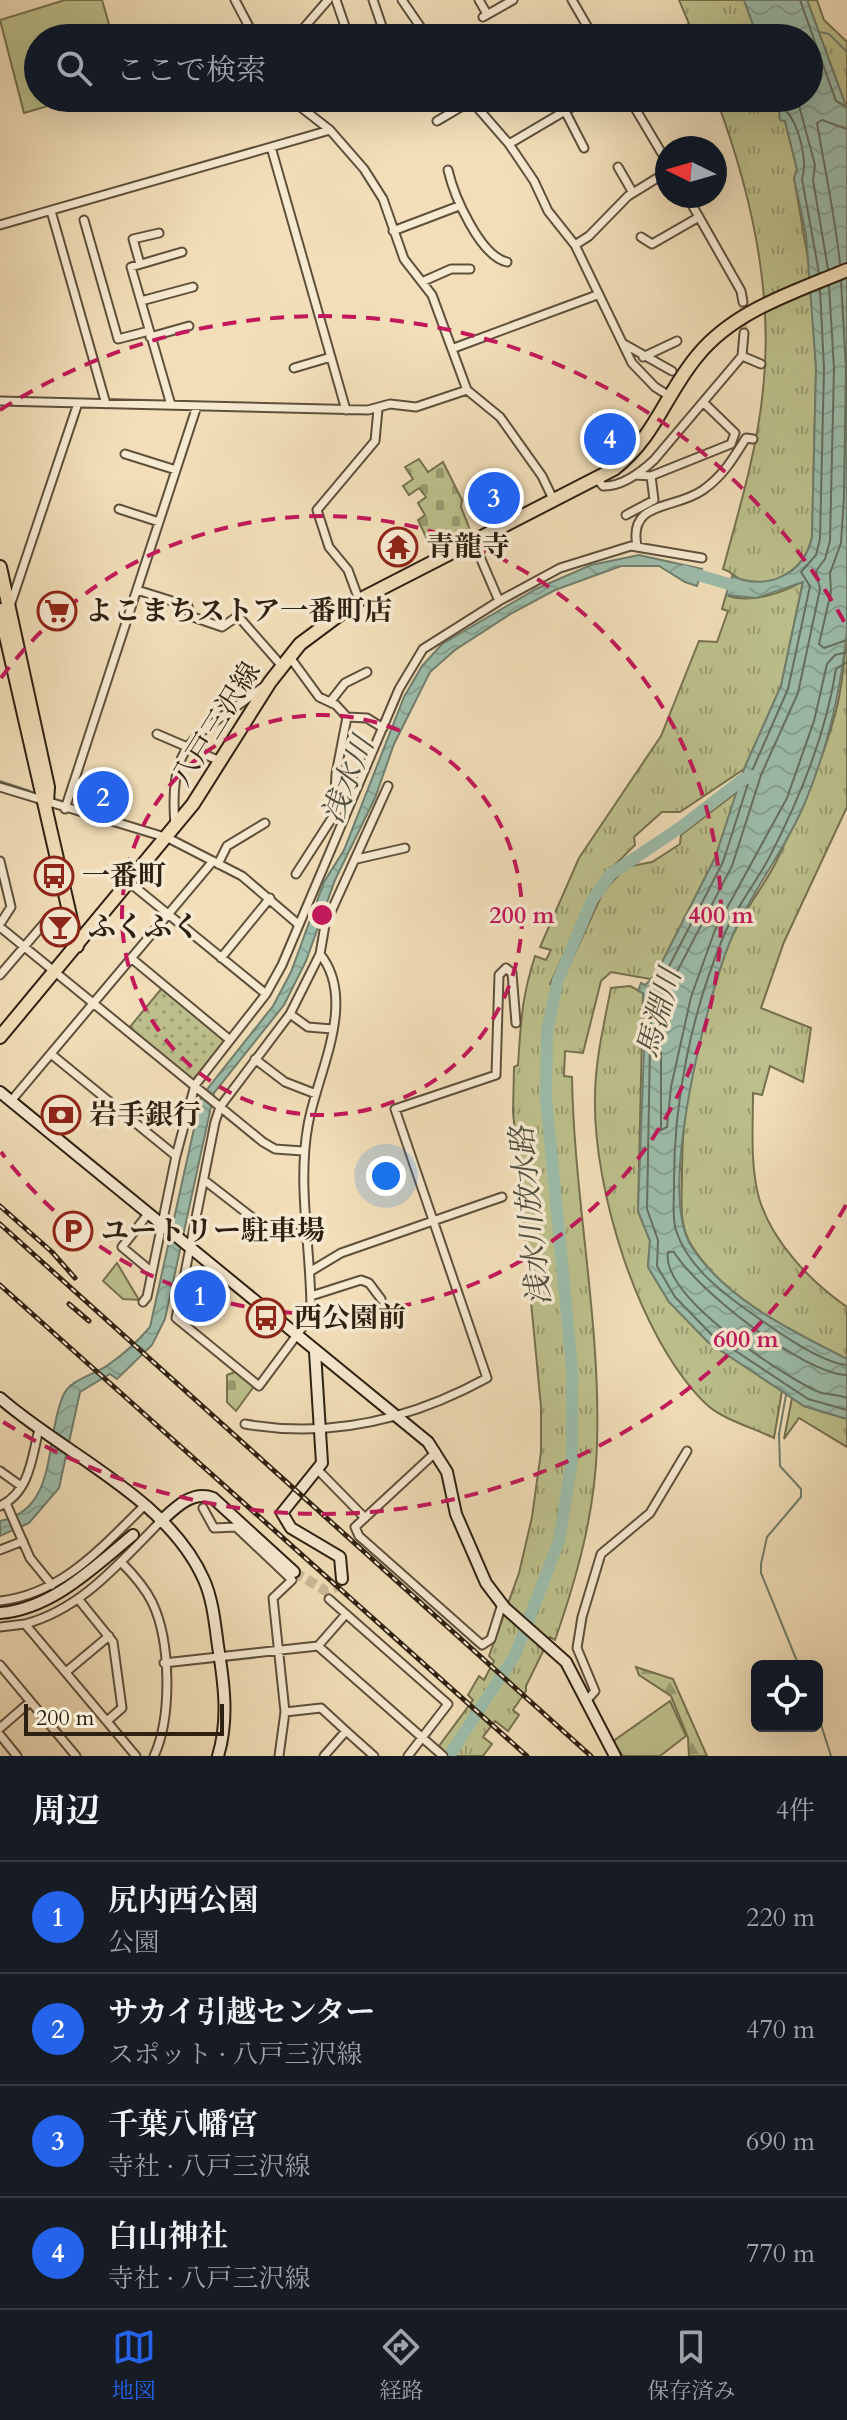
<!DOCTYPE html>
<html lang="ja">
<meta charset="utf-8">
<style>
:root{--surface:#171b24;--page:#20242c;--text:#f1f3f6;--muted:#9ea1a6;--line:#363941;--accent:#2563eb}
body{margin:0;font-family:Cardo,"Noto Serif JP",serif;background:var(--page);color:var(--text)}
.controls{position:absolute;right:24px;bottom:24px;display:grid;overflow:hidden;border-radius:12px;box-shadow:0 8px 32px #0002}
.controls button{width:72px;height:72px;display:grid;place-items:center;padding:0;border:0;border-bottom:2px solid var(--line);background:var(--surface);color:var(--text);font:40px sans-serif}
.compass{position:absolute;left:655px;top:136px;width:72px;height:72px;border-radius:50%;background:var(--surface);box-shadow:0 8px 32px #0002;rotate:275deg}
.scale{position:absolute;left:24px;bottom:20px;width:200px;box-sizing:border-box;padding-left:8px;border:4px solid #2e2112;border-top:0;font-size:22px;line-height:28px;white-space:nowrap;color:#2e2112;-webkit-text-stroke:6px #f7ead2;paint-order:stroke}
.you{position:absolute;left:386px;top:1176px;width:28px;height:28px;margin:-20px;border:6px solid #fff;border-radius:50%;background:#1a73e8;box-shadow:0 0 0 12px #1a73e833}
.badge{display:grid;place-items:center;width:52px;height:52px;border-radius:50%;background:var(--accent);color:#fff;font-size:26px;font-weight:700}
.pin{position:absolute;translate:-50% -50%;border:4px solid #fff;box-shadow:0 2px 8px #0006}
.list{margin:0;padding:0;list-style:none}
h2{display:flex;justify-content:space-between;align-items:center;height:104px;margin:0;padding:0 32px;font-size:34px}
h2 small{font-size:26px;font-weight:400;color:var(--muted)}
.list li{display:grid;grid-template-columns:52px 1fr auto;gap:24px;align-items:center;box-sizing:border-box;height:112px;padding:0 32px;border-top:2px solid var(--line)}
.list b{display:block;font-size:30px;white-space:nowrap}
.list p{margin:0;font-size:26px;white-space:nowrap;color:var(--muted)}
.list em{font-size:26px;font-style:normal;color:var(--muted)}
.icon{flex:none;width:44px;height:44px;fill:none;stroke:currentColor;stroke-width:2;stroke-linecap:round;stroke-linejoin:round}
.map{position:relative;flex:none;width:847px;height:1756px;overflow:hidden}
.search{position:absolute;background:var(--surface);box-shadow:0 8px 32px #0002;left:24px;right:24px;top:24px;height:88px;display:flex;align-items:center;gap:20px;box-sizing:border-box;padding:0 28px;border-radius:44px;color:var(--muted);font-size:30px}
.sheet{height:552px;background:var(--surface)}
nav{display:flex;justify-content:space-around;align-items:center;box-sizing:border-box;height:112px;border-top:2px solid var(--line);background:var(--surface);font-size:22px;color:var(--muted)}
nav a{display:grid;justify-items:center;gap:4px}
nav .on{color:var(--accent)}
.map>svg:first-child{display:block}
</style>
<div class="map">
<svg width="847" height="1756" viewBox="0 0 847 1756">
<defs>
<pattern id="grass-tufts" width="24" height="20" patternUnits="userSpaceOnUse" patternTransform="scale(2)"><rect width="24" height="20" fill="#bdc18d"/><path d="M3 7l-1-3M5 7V3M7 7l1-3M15 17l-1-3M17 17v-4M19 17l1-3" fill="none" stroke="#9a9c72"/></pattern>
<pattern id="forest-firs" width="22" height="20" patternUnits="userSpaceOnUse" patternTransform="scale(2)"><rect width="22" height="20" fill="#bdc18d"/><path d="M5 1l3.5 6h-7zM16 11l3.5 6h-7z" fill="#9a9c72"/></pattern>
<pattern id="cemetery-stones" width="16" height="16" patternUnits="userSpaceOnUse" patternTransform="scale(2)"><rect width="16" height="16" fill="#bdc18d"/><path d="M2 7V4a2 2 0 0 1 4 0v3zM10 15v-3a2 2 0 0 1 4 0v3z" fill="#9a9c72"/></pattern>
<pattern id="park-dots" width="8" height="8" patternUnits="userSpaceOnUse" patternTransform="scale(2)"><rect width="8" height="8" fill="#bdc18d"/><path d="M2 2h.1M6 6h.1" fill="none" stroke="#9a9c72" stroke-width="1.8" stroke-linecap="round"/></pattern>
<pattern id="water-waves" width="16" height="10" patternUnits="userSpaceOnUse" patternTransform="scale(2)"><rect width="16" height="10" fill="#9cbdab"/><path d="M0 5q4-4 8 0t8 0" fill="none" stroke="#87a292"/></pattern>
</defs>
<rect width="100%" height="100%" fill="#f2dfb9"/>
<filter id="stains"><feTurbulence type="fractalNoise" baseFrequency=".0025" numOctaves="4"/><feColorMatrix values="0 0 0 0 .2 0 0 0 0 .09 0 0 0 0 .02 0 0 0 .5 -.17"/></filter>
<radialGradient id="worn" r=".72"><stop offset=".6" stop-color="#630" stop-opacity="0"/><stop offset="1" stop-color="#630" stop-opacity=".3"/></radialGradient>
<path fill="url(#grass-tufts)" stroke="#767150" stroke-width="2" d="M 679,0 L 744,0 L 758,38 L 695,38 Z
M 807,0 L 817,0 L 824,20 L 847,42 L 847,109 Z
M 716,98 L 778,98 L 780,120 L 785,121 L 797,169 L 794,178 L 811,276 L 816,368 L 812,537 C 806,568 775,589 744,581 C 736,579 733,572 723,569 C 739,510 757,451 763,390 C 774,291 751,191 716,98 Z
M 803,581 L 781,686 L 744,769 L 680,812 L 662,812 L 634,837 L 635,845 L 605,875 L 590,898 L 550,984 L 559,988 L 603,892 L 626,867 L 652,862 L 680,844 L 681,835 L 737,792 L 715,858 L 655,976 L 650,979 L 611,972 L 601,981 L 583,1053 L 565,1051 L 564,1076 L 572,1077 C 574,1200 601,1322 597,1445 C 595,1513 577,1577 555,1640 L 550,1637 L 526,1686 L 526,1691 L 513,1710 L 519,1715 L 508,1731 L 495,1721 L 483,1737 L 492,1744 L 483,1756 L 436,1756 L 442,1749 L 439,1746 L 473,1700 L 468,1695 L 479,1676 L 484,1680 L 494,1661 L 489,1656 L 519,1573 L 532,1517 L 541,1452 L 541,1407 L 513,1112 L 514,1067 L 518,1065 C 521,1022 521,1000 535,956 L 546,960 L 551,950 L 540,947 L 579,858 L 661,736 L 699,641 L 717,642 L 728,611 L 722,609 L 726,595 C 748,604 782,594 803,581 Z
M 847,629 L 847,807 L 784,942 L 761,1008 L 811,1028 L 803,1082 L 770,1066 L 762,1095 L 753,1093 C 753,1127 750,1165 759,1198 C 772,1242 811,1282 847,1307 L 847,1359 C 792,1331 726,1300 692,1246 C 678,1225 682,1198 682,1175 C 681,1096 701,1012 731,939 C 743,911 764,887 777,860 C 797,818 819,770 832,725 C 842,694 844,662 847,629 Z
M 630,986 L 643,993 L 638,1211 L 650,1241 L 648,1267 L 669,1302 L 708,1342 L 782,1391 L 774,1438 C 754,1428 720,1419 704,1402 C 638,1336 593,1189 595,1097 C 595,1061 604,1024 611,988 Z
M 792,1398 L 804,1406 L 847,1419 L 847,1447 L 799,1418 L 784,1439 Z"/>
<path fill="url(#forest-firs)" stroke="#767150" stroke-width="2" d="M 636,1667 L 673,1679 L 707,1756 L 689,1756 L 688,1738 L 671,1696 L 639,1675 Z"/>
<path fill="url(#cemetery-stones)" stroke="#767150" stroke-width="2" d="M 419,459 L 428,472 L 443,462 L 462,500 L 461,507 L 472,535 L 434,554 L 418,520 L 425,515 L 418,503 L 426,497 L 419,488 L 409,495 L 403,486 L 413,479 L 405,467 Z
M 238,1371 L 255,1385 L 236,1411 L 227,1402 L 227,1375 Z"/>
<path fill="url(#park-dots)" stroke="#767150" stroke-width="2" d="M 162,988 L 227,1041 L 194,1081 L 129,1028 Z
M 185,1283 L 211,1289 L 225,1303 L 181,1316 Z"/>
<path fill="#bdc18d" stroke="#767150" stroke-width="2" d="M 65,0 L 102,0 L 113,38 L 38,38 L 38,98 L 75,98 L 24,113 L 0,20 Z
M 117,1263 L 139,1300 L 123,1299 L 103,1281 Z
M 670,1701 L 686,1736 L 660,1756 L 623,1756 L 612,1742 Z"/>
<path fill="url(#water-waves)" stroke="#707f6e" stroke-width="2" d="M 744,0 L 807,0 L 847,109 L 847,629 C 841,691 828,748 804,805 C 784,852 751,892 731,939 C 707,998 657,1191 691,1246 C 726,1300 792,1331 847,1359 L 847,1419 L 804,1406 L 708,1342 L 669,1302 L 648,1267 L 650,1241 L 638,1211 L 645,1022 L 643,993 L 638,991 L 641,983 L 645,985 L 655,976 L 715,858 L 744,769 L 781,686 L 803,582 L 756,598 L 726,595 L 732,576 C 767,591 804,575 812,537 L 816,368 L 806,234 L 794,178 L 797,169 L 785,121 L 780,120 L 778,98 L 809,98 L 809,38 L 758,38 Z
M 639,555 L 702,569 L 697,586 L 685,582 L 659,566 L 621,566 L 555,590 L 512,613 L 455,650 L 430,672 L 394,744 L 375,798 L 335,880 L 306,961 L 284,1005 L 214,1093 L 165,1319 L 152,1345 L 117,1379 L 110,1374 L 80,1392 L 59,1488 L 29,1523 L 0,1536 L 0,1521 C 59,1509 44,1439 63,1396 C 70,1379 94,1375 108,1365 C 124,1354 138,1341 150,1327 L 201,1097 L 273,1006 L 291,972 L 324,882 L 344,850 L 404,697 L 422,666 L 442,644 L 536,589 L 591,565 Z"/>
<g fill="none" stroke-linecap="round" stroke-linejoin="round">
<path stroke="#656f5e" stroke-width="2" d="M 800,0 L 836,101 L 847,107
M 787,98 L 786,111 C 799,124 808,162 802,179 L 819,273
M 797,98 L 815,165 L 813,180 L 828,269
M 840,264 C 835,216 825,170 817,123 L 822,120 L 847,129
M 841,281 L 846,368 L 844,497 L 841,543 L 830,573 L 831,592 L 819,644 L 824,648 L 847,640
M 829,286 L 834,368 L 830,541 L 825,559 L 816,571 L 820,589 L 798,693 L 761,775 L 732,866 L 670,985 L 661,994 L 661,1130 L 667,1127 L 671,1087 L 691,997 L 715,930 L 787,798 L 814,721 L 827,664 L 835,655 L 847,652
M 820,290 L 824,368 L 820,539 L 816,555 L 801,572 L 810,586 L 788,689 L 752,771 L 723,862 L 662,980 L 651,991 L 647,1209 L 658,1240 L 657,1266 L 675,1297 L 713,1336 L 808,1399 L 847,1410
M 847,662 L 836,669 C 826,734 800,798 770,856 C 756,883 736,907 724,935 C 691,1014 673,1103 674,1188 C 674,1201 672,1218 676,1230 C 686,1264 720,1291 747,1310 C 771,1327 818,1362 847,1365
M 847,1375 C 802,1373 697,1290 674,1252 L 668,1252 C 661,1297 776,1370 812,1389 C 824,1396 835,1393 847,1398"/>
<path stroke="#707f6e" stroke-width="2" d="M 820,32 L 829,34 L 847,52
M 0,781 L 30,791
M 786,1395 L 779,1434 L 780,1466 L 801,1489 L 801,1497 L 767,1537 L 761,1564 L 761,1573 L 799,1666
M 817,1712 L 831,1756"/>
<path stroke="#9cbdab" stroke-width="12" d="M 684,571 L 743,588
M 449,1756 L 515,1655 L 559,1541 L 572,1460 L 572,1368 L 546,1098 L 547,1031 L 558,980 L 592,900 L 611,874 L 681,827 L 743,779 L 753,776"/>
<path stroke="#cbb998" stroke-width="7" stroke-dasharray="7 3.5" stroke-linecap="butt" d="M 743,302 L 744,333"/>
<path stroke="#cbb998" stroke-width="10" stroke-dasharray="10 5" stroke-linecap="butt" d="M 294,1572 L 326,1591 L 334,1588 L 342,1579"/>
<defs>
<path id="street" d="M 235,0 L 255,38
M 336,0 L 349,38
M 373,0 L 386,38
M 402,0 L 428,38
M 479,0 L 487,14
M 572,0 L 594,38
M 483,17 L 513,0
M 295,38 L 328,0
M 403,38 L 425,33
M 676,38 L 688,29
M 289,98 L 330,130 L 364,169 L 383,199 L 404,259 L 432,295 L 467,390 L 500,417 L 542,476 L 554,501
M 469,98 L 509,144 L 534,181 L 548,211 L 575,245 L 632,363 L 655,387 L 671,397
M 629,98 L 667,162
M 565,111 L 584,148
M 437,121 L 471,101
M 509,144 L 587,98
M 271,147 L 346,410
M 708,148 L 709,147
M 618,167 L 633,193
M 448,170 C 454,196 480,256 507,262
M 687,196 L 741,291 L 743,302
M 51,211 L 106,404
M 84,220 L 118,339 L 149,331
M 0,225 L 330,130
M 393,231 L 459,206
M 641,237 L 652,244 L 699,217
M 575,245 L 589,236 L 628,196 L 667,172
M 140,264 L 133,239 L 159,233
M 424,281 L 451,269 L 470,269
M 141,301 L 193,287
M 150,337 L 189,326
M 624,344 L 672,371
M 454,348 L 597,295
M 742,356 L 761,364
M 643,357 L 677,341
M 294,368 L 331,357
M 0,401 L 368,410 L 390,404 L 416,407 L 467,390
M 171,405 L 131,267 L 182,252
M 125,454 L 176,470
M 636,475 L 651,476 L 731,444 L 735,433 L 703,402
M 598,480 L 603,486 C 622,487 641,472 654,460 L 742,356 L 744,333
M 119,509 L 159,522
M 626,515 L 654,500 L 651,476
M 474,543 L 499,601
M 637,546 C 628,500 675,510 703,490 C 723,476 733,459 746,438 L 753,439
M 137,590 L 188,606 L 190,616 L 222,627 L 238,616 L 281,665
M 359,600 L 348,570 L 329,547 L 317,510 L 375,441 L 378,409
M 10,606 L 78,403
M 289,656 L 319,697 L 336,705 L 347,717 L 367,718 L 383,728
M 330,702 L 345,683 L 367,672
M 157,734 L 220,761
M 0,787 L 168,838 L 242,876 L 298,924
M 65,809 L 197,406
M 175,826 C 168,735 199,737 263,687
M 357,859 L 405,848
M 0,861 L 11,907 L 0,924
M 218,864 L 227,846 L 265,823
M 296,874 L 334,815 L 336,774 L 347,717
M 130,883 L 266,994
M 0,927 L 263,1142 L 275,1149 L 303,1151
M 320,954 C 358,1001 317,1074 308,1125 C 297,1186 311,1248 311,1310 L 308,1320 L 259,1386 L 176,1318 L 215,1122 L 220,1107 L 290,1014 L 320,954 L 325,925 L 388,786
M 131,958 L 230,1040
M 221,958 L 270,898
M 0,975 L 47,920 L 72,914
M 290,1014 L 308,1027 L 332,1029
M 51,1054 L 176,1156 L 195,1085 L 266,994 L 282,965 L 399,689 L 423,649 L 499,601 L 560,568 L 631,546 L 702,558
M 255,1059 L 285,1082 L 316,1094
M 11,1101 L 213,861
M 204,1180 L 262,1225 L 307,1224
M 148,1214 L 122,1247 L 152,1272
M 311,1271 L 341,1253 L 502,1197
M 311,1296 L 361,1280 L 369,1283 L 381,1299
M 143,1302 L 147,1297 L 176,1156
M 245,1424 C 330,1439 412,1419 487,1378 L 395,1109 L 496,1075 L 499,975 L 506,968 L 512,973 L 516,1023
M 436,1452 L 355,1527 L 359,1536 L 482,1645 L 491,1639 L 502,1604
M 317,1469 L 365,1518
M 0,1471 L 21,1486
M 6,1503 L 30,1558 L 52,1585
M 0,1506 C 30,1492 32,1457 39,1429
M 203,1508 L 214,1528 L 236,1527 L 292,1580 L 273,1598 L 285,1712 L 279,1756
M 0,1550 L 23,1541
M 121,1562 C 133,1574 144,1586 152,1602 C 171,1641 172,1717 154,1756
M 329,1599 L 448,1704 L 408,1756
M 79,1600 L 113,1642 L 122,1708 L 107,1721
M 0,1601 C 62,1594 102,1547 144,1506
M 25,1624 C 82,1609 120,1562 160,1522
M 0,1627 L 25,1624 L 136,1756
M 318,1646 L 443,1756
M 164,1663 L 318,1646 L 346,1614
M 0,1665 L 76,1756
M 66,1672 L 109,1636
M 587,1700 L 595,1691 L 577,1648 L 582,1617 L 601,1554 L 650,1513 L 687,1451
M 285,1712 L 321,1708 L 346,1731
M 0,1728 L 30,1702
M 0,1735 L 17,1756
M 324,1756 L 346,1731 L 374,1756"/>
<path id="secondary" d="M 0,1092 L 428,1442 L 447,1472 L 456,1514 L 486,1583 L 505,1608 L 566,1662 L 615,1756
M 315,1352 L 322,1463 L 282,1513 L 291,1528 L 340,1557 L 342,1579
M 0,1398 C 65,1455 168,1498 204,1580 C 213,1600 215,1625 218,1646 C 224,1683 229,1720 218,1756
M 160,1522 C 175,1508 192,1490 213,1498 L 294,1572
M 0,1613 C 52,1609 94,1567 133,1535"/>
<path id="primary" d="M 0,567 L 48,787 L 47,803
M 0,610 L 77,946
M 0,1037 L 193,804 L 270,682 L 300,644 L 359,600 L 614,469 C 657,435 665,394 698,355 C 735,310 795,292 847,270"/>
</defs>
<use href="#street" stroke="#5f503c" stroke-width="11"/>
<use href="#secondary" stroke="#2e2112" stroke-width="14"/>
<use href="#primary" stroke="#2e2112" stroke-width="16"/>
<use href="#street" stroke="#f7ead2" stroke-width="7"/>
<use href="#secondary" stroke="#f7ead2" stroke-width="10"/>
<use href="#primary" stroke="#f2dfb9" stroke-width="12"/>
<defs>
<path id="rail" d="M 0,1206 L 52,1252 L 75,1278
M 0,1224 L 591,1756
M 0,1285 L 527,1756
M 69,1304 L 89,1321"/>
</defs>
<use href="#rail" stroke="#2e2112" stroke-width="5"/>
<use href="#rail" stroke="#f7ead2" stroke-width="2" stroke-dasharray="6" stroke-linecap="butt"/>
</g>
<g fill="none" stroke="#c2185b" stroke-width="4" stroke-dasharray="14 10">
<circle cx="322" cy="915" r="200"/>
<path d="M1 678A399 399 0 1 1 1 1152"/>
<path d="M846 1205A599 599 0 0 1 0 1420M0 410A599 599 0 0 1 846 625"/>
</g>
<defs>
<symbol id="temple-ring" viewBox="-11 -11 22 22"><circle r="9.5" fill="#f7ead2" stroke="#8f2418" stroke-width="1.5"/><path d="M0-6L5-2H3V0L6.5 2.5H4V6H1.5V3h-3V6H-4V2.5H-6.5L-3 0V-2H-5Z" fill="#8f2418"/></symbol>
<symbol id="supermarket-ring" viewBox="-11 -11 22 22"><circle r="9.5" fill="#f7ead2" stroke="#8f2418" stroke-width="1.5"/><path d="M-6-5.5h2.5l.6 2H6L4.5 2H-2.5L-4.4-4H-6ZM-1.5 3.2a1.3 1.3 0 1 0 .1 0ZM3 3.2a1.3 1.3 0 1 0 .1 0Z" fill="#8f2418"/></symbol>
<symbol id="bus-ring" viewBox="-11 -11 22 22"><circle r="9.5" fill="#f7ead2" stroke="#8f2418" stroke-width="1.5"/><path d="M-5-6H5V4H4V6H2V4H-2V6H-4V4H-5ZM-3.5-4V0h7V-4ZM-3.5 1.2v1.5H-2V1.2ZM2 1.2v1.5H3.5V1.2Z" fill="#8f2418"/></symbol>
<symbol id="bar-ring" viewBox="-11 -11 22 22"><circle r="9.5" fill="#f7ead2" stroke="#8f2418" stroke-width="1.5"/><path d="M-6-5H6L.8 .8V4.5H3.5V6h-7V4.5H-.8V.8Z" fill="#8f2418"/></symbol>
<symbol id="bank-ring" viewBox="-11 -11 22 22"><circle r="9.5" fill="#f7ead2" stroke="#8f2418" stroke-width="1.5"/><path d="M-6-4H6V4H-6ZM0-2.3a2.3 2.3 0 1 0 0 4.6a2.3 2.3 0 1 0 0-4.6Z" fill="#8f2418"/></symbol>
<symbol id="parking-ring" viewBox="-11 -11 22 22"><circle r="9.5" fill="#f7ead2" stroke="#8f2418" stroke-width="1.5"/><path d="M-3.5-5.5H1a3.5 3.5 0 0 1 0 7H-1V5.5H-3.5ZM-1-3.4V-.6H.8a1.4 1.4 0 0 0 0-2.8Z" fill="#8f2418"/></symbol>
</defs>
<g fill-rule="evenodd">
<use href="#temple-ring" x="376" y="525" width="44" height="44"/>
<use href="#supermarket-ring" x="35" y="589" width="44" height="44"/>
<use href="#bus-ring" x="32" y="854" width="44" height="44"/>
<use href="#bar-ring" x="38" y="905" width="44" height="44"/>
<use href="#bank-ring" x="39" y="1093" width="44" height="44"/>
<use href="#parking-ring" x="51" y="1209" width="44" height="44"/>
<use href="#bus-ring" x="244" y="1296" width="44" height="44"/>
</g>
<g text-anchor="middle" dominant-baseline="central" stroke-width="7" stroke-linejoin="round" paint-order="stroke">
<g font-size="28" font-weight="bold" fill="#2e2112" stroke="#f7ead2" text-anchor="start">
<text x="426" y="547">青龍寺</text>
<text x="85" y="611">よこまちストア一番町店</text>
<text x="82" y="876">一番町</text>
<text x="88" y="927">ふくふく</text>
<text x="89" y="1115">岩手銀行</text>
<text x="101" y="1231">ユートリー駐車場</text>
<text x="294" y="1318">西公園前</text>
</g>
<g font-size="28" fill="#2e2112" stroke="#f7ead2">
<text transform="translate(216 724) rotate(-58)">八戸三沢線</text>
</g>
<g font-size="30" font-style="italic" fill="#4f5040" stroke="#f7ead2">
<text transform="translate(348 780) rotate(-68)">浅水川</text>
<text transform="translate(659 1013) rotate(-74)">馬淵川</text>
<text transform="translate(531 1216) rotate(-96)">浅水川放水路</text>
</g>
</g>
<circle cx="322" cy="915" r="12" fill="#c2185b" stroke="#f7ead2" stroke-width="4"/>
<g font-size="24" text-anchor="middle" font-weight="bold" fill="#c2185b" stroke="#f7ead2" stroke-width="7" stroke-linejoin="round" paint-order="stroke">
<text x="522" y="923">200 m</text>
<text x="721" y="923">400 m</text>
<text x="746" y="1347">600 m</text>
</g>
<rect width="100%" height="100%" filter="url(#stains)"/>
<rect width="100%" height="100%" fill="url(#worn)"/>
</svg>
<div class="controls">
<button><svg class="icon" aria-label="locate" viewBox="0 0 24 24"><circle cx="12" cy="12" r="6"/><path d="M12 2v4M12 18v4M2 12h4M18 12h4"/></svg></button>
</div>
<svg class="compass" viewBox="-18 -18 36 36"><path d="M0-13l5 13h-10z" fill="#e53935"/><path d="M0 13l5-13h-10z" fill="#9ea1a6"/></svg>
<div class="scale">200 m</div>
<div class="you"></div>
<div class="pin badge" style="left:200px;top:1296px">1</div>
<div class="pin badge" style="left:103px;top:797px">2</div>
<div class="pin badge" style="left:494px;top:498px">3</div>
<div class="pin badge" style="left:610px;top:439px">4</div>
<div class="search"><svg class="icon" aria-label="search" viewBox="0 0 24 24"><circle cx="10" cy="10" r="6"/><path d="M15 15l6 6"/></svg>ここで検索</div>
</div>
<section class="sheet">
<h2>周辺<small>4件</small></h2>
<ul class="list">
<li><span class="badge">1</span><div><b>尻内西公園</b><p>公園</p></div><em>220 m</em></li>
<li><span class="badge">2</span><div><b>サカイ引越センター</b><p>スポット · 八戸三沢線</p></div><em>470 m</em></li>
<li><span class="badge">3</span><div><b>千葉八幡宮</b><p>寺社 · 八戸三沢線</p></div><em>690 m</em></li>
<li><span class="badge">4</span><div><b>白山神社</b><p>寺社 · 八戸三沢線</p></div><em>770 m</em></li>
</ul>
</section>
<nav>
<a class="on"><svg class="icon" aria-label="map" viewBox="0 0 24 24"><path d="M3 6l6-2 6 2 6-2v14l-6 2-6-2-6 2zM9 4v14M15 6v14"/></svg>地図</a>
<a><svg class="icon" aria-label="directions" viewBox="0 0 24 24"><path d="M12 3l9 9-9 9-9-9zM9 14v-3h6M13 9l2 2-2 2"/></svg>経路</a>
<a><svg class="icon" aria-label="saved" viewBox="0 0 24 24"><path d="M7 4h10v16l-5-4-5 4z"/></svg>保存済み</a>
</nav>
